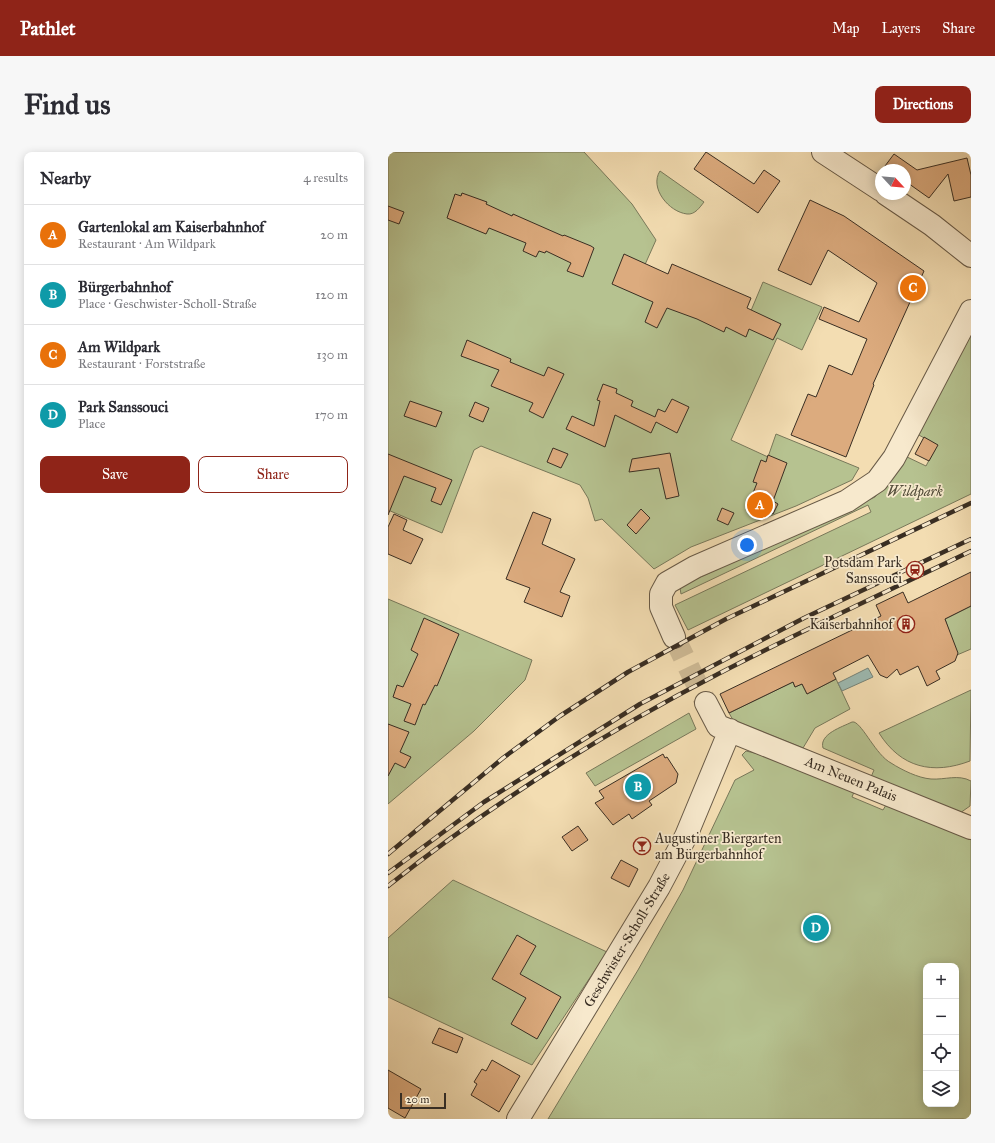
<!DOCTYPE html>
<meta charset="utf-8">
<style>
:root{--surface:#fff;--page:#f7f7f7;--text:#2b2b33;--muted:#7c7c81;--line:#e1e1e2;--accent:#8f2418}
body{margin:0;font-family:"IM FELL Great Primer",serif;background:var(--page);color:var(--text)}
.controls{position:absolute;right:12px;bottom:12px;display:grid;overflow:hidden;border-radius:8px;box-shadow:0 2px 10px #0003}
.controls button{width:36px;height:36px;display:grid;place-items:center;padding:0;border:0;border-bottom:1px solid var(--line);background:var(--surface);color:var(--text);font:20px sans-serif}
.compass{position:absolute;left:487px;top:12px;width:36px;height:36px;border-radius:50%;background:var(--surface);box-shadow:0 2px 10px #0003;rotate:116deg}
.scale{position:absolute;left:12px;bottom:10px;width:46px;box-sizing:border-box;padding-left:4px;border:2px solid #392e23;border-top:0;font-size:11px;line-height:14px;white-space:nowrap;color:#392e23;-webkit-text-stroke:3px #f7e9cd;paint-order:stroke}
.you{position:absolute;left:359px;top:393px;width:14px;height:14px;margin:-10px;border:3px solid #fff;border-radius:50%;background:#1a73e8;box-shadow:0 0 0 6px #1a73e833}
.badge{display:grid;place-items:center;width:26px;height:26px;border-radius:50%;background:var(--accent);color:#fff;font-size:13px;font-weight:700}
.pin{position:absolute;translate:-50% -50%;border:2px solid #fff;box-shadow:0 1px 4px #0006}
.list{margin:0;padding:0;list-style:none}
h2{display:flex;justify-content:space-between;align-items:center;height:52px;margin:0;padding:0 16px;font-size:17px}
h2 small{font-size:13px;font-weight:400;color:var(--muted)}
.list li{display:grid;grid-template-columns:26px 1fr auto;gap:12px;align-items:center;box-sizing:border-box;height:60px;padding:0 16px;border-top:1px solid var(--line)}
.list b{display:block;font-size:15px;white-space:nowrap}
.list p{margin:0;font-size:13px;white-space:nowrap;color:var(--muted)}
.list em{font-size:13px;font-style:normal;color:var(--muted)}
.actions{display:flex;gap:8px;padding:12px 16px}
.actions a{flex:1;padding:9px 0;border:1px solid var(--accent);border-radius:8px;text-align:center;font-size:14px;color:var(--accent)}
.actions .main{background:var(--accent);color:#fff}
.icon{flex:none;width:22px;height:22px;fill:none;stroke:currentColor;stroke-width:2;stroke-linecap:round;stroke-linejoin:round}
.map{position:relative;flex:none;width:583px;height:967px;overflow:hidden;border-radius:8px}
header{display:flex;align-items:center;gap:24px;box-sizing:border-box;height:56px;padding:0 20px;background:var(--accent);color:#fff}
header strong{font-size:19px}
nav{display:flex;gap:22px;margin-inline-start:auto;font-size:14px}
.intro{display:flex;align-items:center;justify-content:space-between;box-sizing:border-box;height:96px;padding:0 24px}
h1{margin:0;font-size:28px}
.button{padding:10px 18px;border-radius:8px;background:var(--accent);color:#fff;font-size:14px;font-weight:700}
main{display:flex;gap:24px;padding:0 24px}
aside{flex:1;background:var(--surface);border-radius:8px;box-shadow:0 2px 10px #0003}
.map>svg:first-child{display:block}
</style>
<header>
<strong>Pathlet</strong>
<nav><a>Map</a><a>Layers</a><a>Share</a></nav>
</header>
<div class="intro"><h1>Find us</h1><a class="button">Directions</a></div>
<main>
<aside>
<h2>Nearby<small>4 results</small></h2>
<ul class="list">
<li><span class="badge" style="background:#e8710a">A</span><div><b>Gartenlokal am Kaiserbahnhof</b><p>Restaurant · Am Wildpark</p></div><em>20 m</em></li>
<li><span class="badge" style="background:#0f9aa8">B</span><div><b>Bürgerbahnhof</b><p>Place · Geschwister-Scholl-Straße</p></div><em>120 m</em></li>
<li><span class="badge" style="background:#e8710a">C</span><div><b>Am Wildpark</b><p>Restaurant · Forststraße</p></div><em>130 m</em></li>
<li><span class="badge" style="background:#0f9aa8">D</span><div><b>Park Sanssouci</b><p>Place</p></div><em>170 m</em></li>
</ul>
<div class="actions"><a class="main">Save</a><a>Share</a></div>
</aside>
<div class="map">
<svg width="583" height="967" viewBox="0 0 583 967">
<rect width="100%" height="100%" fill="#f3ddb2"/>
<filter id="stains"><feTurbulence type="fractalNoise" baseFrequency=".005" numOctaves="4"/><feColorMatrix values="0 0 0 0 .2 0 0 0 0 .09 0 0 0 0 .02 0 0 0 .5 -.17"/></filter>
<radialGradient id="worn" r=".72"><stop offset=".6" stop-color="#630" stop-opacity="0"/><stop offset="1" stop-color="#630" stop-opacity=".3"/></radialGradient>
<path fill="#b6c290" stroke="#78785a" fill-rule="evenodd" d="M 0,0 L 196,0 L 244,52 L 268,88 L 251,126 L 357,173 L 375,130 L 434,155 L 414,198 L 389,186 L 343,288 L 380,305 L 388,282 L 471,316 L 464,328 L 408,354 L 303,395 L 266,417 L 214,367 L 207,369 L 200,346 L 192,333 L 93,294 L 86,298 L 54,381 L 0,358 Z
M 272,19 L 316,50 C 312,55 307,63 299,62 C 281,60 261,36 272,19 Z
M 583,176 L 583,342 L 300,478 L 287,453 L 483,360 L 480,353 L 293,442 L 292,436 L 295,433 L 487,345 L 508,321 L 517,304 L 538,314 L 549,293 L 529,282 Z
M 0,447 L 144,508 L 137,528 L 86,579 L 0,652 Z
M 583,454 L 583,497 L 569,503 L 557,467 Z
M 448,527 L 462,557 L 427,576 L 415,596 L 345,568 L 341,561 L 405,530 L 407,535 L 414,532 L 419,542 Z
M 583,538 L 582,609 C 545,623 513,616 491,581 Z
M 301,561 L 308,577 L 207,634 L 198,621 Z
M 464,570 L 466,570 C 475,573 488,603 503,611 C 514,618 530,626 543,627 C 557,628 570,622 583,629 L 582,654 L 572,661 L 483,625 L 486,618 L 435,596 C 431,582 454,575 464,570 Z
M 358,599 L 379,604 L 466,640 L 464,645 L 495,658 L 498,653 L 583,687 L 583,967 L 160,967 L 250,818 L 295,738 L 347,628 L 366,618 L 354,603 ZM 538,814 L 568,814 L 568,952 L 538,952 Z
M 65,728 L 219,800 L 144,913 L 0,845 L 0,786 Z"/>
<path fill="#9dbbb3" stroke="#758379" d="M 480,516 L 485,525 L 454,539 L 450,531 Z"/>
<path fill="#dcab7e" stroke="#392e23" d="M 318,0 L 366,32 L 376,18 L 392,29 L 370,61 L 306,17 Z
M 506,2 L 529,18 L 579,6 L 583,23 L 583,45 L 566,49 L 560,22 L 541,46 L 517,29 L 517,18 L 494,18 Z
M 74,41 L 99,50 L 98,52 L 124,64 L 125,62 L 175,84 L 176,83 L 203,94 L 206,96 L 195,125 L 179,119 L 183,111 L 158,99 L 157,101 L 151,99 L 148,105 L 135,99 L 138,91 L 101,76 L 98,82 L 59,66 L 67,42 L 73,44 Z
M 422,48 L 456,64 L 536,119 L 485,232 L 486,233 L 458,305 L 403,283 L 420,242 L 428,245 L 441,213 L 464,223 L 479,187 L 431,167 L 436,155 L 471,170 L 489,131 L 440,98 L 423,133 L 390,118 Z
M 0,54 L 16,60 L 11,72 L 0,68 Z
M 236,102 L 280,122 L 284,112 L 363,146 L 359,156 L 393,172 L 385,188 L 361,177 L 358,185 L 338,175 L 336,180 L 309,167 L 279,156 L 269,176 L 257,170 L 265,150 L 224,132 Z
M 79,188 L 123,207 L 122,210 L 156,224 L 160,215 L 176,222 L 155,266 L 141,259 L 145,251 L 103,234 L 111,218 L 73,204 Z
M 215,232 L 229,237 L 228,241 L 245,249 L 243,254 L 267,265 L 270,257 L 277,260 L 284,247 L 301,255 L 289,281 L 268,270 L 263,281 L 227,263 L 217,295 L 178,277 L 184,264 L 206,274 L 212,249 L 209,248 Z
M 22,249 L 54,260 L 48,275 L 16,264 Z
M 87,250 L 101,256 L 95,270 L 81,264 Z
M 536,285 L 550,293 L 541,309 L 527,302 Z
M 165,296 L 180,302 L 173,316 L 159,310 Z
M 282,301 L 291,344 L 278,347 L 271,316 L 241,320 L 244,307 Z
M 0,302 L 64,328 L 53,353 L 43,349 L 48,336 L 16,324 L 0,363 Z
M 380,303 L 399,311 L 385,349 L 390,352 L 385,362 L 380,360 L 378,364 L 359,356 L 369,331 L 365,330 L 373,308 L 378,310 Z
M 334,356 L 346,361 L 340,373 L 329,368 Z
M 253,357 L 262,366 L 248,382 L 239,373 Z
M 145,360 L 163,367 L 154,392 L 187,407 L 172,440 L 182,444 L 174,465 L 136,450 L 142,436 L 118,427 Z
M 6,362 L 19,368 L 15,378 L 35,387 L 23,412 L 0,402 L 0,375 Z
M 583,420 L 583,454 L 557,467 L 570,501 L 567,509 L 548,519 L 552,527 L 539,534 L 530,514 L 512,523 L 509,517 L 499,526 L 492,523 L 480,503 L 445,521 L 448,527 L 419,542 L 414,532 L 407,535 L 405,530 L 341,561 L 332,542 L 493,464 L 488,453 L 515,440 L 520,451 Z
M 36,466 L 71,482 L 49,534 L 47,533 L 37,553 L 35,552 L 27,573 L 16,569 L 23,552 L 5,545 L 9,533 L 15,535 L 30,502 L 23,498 Z
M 0,572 L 21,580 L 12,600 L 23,605 L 17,616 L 7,611 L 0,624 Z
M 275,602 L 277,606 L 279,605 L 290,622 L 288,631 L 261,649 L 264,653 L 244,667 L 241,662 L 225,673 L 207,651 L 216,646 L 211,639 Z
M 190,674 L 200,688 L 184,699 L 174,685 Z
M 233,708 L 250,717 L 241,735 L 223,726 Z
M 129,783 L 148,794 L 132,822 L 173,845 L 149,887 L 123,872 L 138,846 L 104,827 Z
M 51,876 L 75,886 L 69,901 L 44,891 Z
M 104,908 L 132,924 L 111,960 L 83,943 L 89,932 L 86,930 L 94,917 L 98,919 Z
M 0,918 L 33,937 L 17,966 L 0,956 Z"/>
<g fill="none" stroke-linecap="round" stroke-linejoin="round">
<path stroke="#ceba95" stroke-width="22" stroke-dasharray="22 11" stroke-linecap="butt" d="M 286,485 L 318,551"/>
<defs>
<path id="tertiary" d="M 435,0 L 493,38
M 498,42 L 544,73 L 583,104
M 286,485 L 273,455 L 273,442 L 279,431 L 307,415 L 459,349 L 489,329 L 506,306 L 583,159
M 318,551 L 330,574 L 583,676
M 130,967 L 271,735 L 298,684 L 342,578"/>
</defs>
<use href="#tertiary" stroke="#685a47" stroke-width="24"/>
<use href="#tertiary" stroke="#f7e9cd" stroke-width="22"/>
<defs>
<path id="rail" d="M 0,702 L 115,606 L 172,564 L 240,520 L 338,467 L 583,351
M 0,721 L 96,650 L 252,552 L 416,466 L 583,387
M 0,734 C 102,653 214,582 330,522 C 413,479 498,440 583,399"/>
</defs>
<use href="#rail" stroke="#392e23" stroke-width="4.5"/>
<use href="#rail" stroke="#f7e9cd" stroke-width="3" stroke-dasharray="9" stroke-linecap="butt"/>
</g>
<defs>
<symbol id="station-ring" viewBox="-11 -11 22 22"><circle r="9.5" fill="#f7e9cd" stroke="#8f2418" stroke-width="1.5"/><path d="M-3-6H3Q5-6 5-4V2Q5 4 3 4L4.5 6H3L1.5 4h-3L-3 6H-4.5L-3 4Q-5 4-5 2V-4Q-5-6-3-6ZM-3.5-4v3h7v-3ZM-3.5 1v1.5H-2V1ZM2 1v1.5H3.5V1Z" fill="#8f2418"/></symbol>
<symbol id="building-ring" viewBox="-11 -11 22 22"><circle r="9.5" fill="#f7e9cd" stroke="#8f2418" stroke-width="1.5"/><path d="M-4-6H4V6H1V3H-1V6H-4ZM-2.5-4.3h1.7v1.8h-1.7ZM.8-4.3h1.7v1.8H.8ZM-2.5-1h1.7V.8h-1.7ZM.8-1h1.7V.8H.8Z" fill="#8f2418"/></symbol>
<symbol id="bar-ring" viewBox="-11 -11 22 22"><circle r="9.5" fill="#f7e9cd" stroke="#8f2418" stroke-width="1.5"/><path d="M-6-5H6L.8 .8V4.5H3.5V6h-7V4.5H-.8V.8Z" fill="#8f2418"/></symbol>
</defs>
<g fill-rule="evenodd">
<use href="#station-ring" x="517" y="408" width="20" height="20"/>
<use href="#building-ring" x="508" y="462" width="20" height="20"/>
<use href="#bar-ring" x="244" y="684" width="20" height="20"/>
</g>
<g text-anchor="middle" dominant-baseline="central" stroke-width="3.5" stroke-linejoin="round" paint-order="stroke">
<g font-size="14" font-style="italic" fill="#524c39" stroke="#f7e9cd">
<text x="527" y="339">Wildpark</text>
</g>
<g font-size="14" fill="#392e23" stroke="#f7e9cd" text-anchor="end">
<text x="514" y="410">Potsdam Park<tspan x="514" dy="16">Sanssouci</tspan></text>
<text x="505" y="472">Kaiserbahnhof</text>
<text x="267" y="686" text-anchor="start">Augustiner Biergarten<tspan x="267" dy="16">am Bürgerbahnhof</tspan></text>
</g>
<g font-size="14" fill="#392e23" stroke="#f7e9cd">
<text transform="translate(463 627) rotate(22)">Am Neuen Palais</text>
<text transform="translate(239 788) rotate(-59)">Geschwister-Scholl-Straße</text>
</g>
</g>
<rect width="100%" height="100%" filter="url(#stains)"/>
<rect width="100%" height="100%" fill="url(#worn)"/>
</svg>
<div class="controls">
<button>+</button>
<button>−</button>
<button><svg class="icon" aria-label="locate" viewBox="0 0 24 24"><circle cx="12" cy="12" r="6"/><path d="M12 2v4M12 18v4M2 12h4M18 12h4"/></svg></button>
<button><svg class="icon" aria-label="layers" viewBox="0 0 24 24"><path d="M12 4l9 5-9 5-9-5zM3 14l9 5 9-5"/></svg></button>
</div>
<svg class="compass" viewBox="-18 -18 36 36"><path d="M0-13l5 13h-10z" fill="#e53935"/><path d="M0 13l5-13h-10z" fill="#7c7c81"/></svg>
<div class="scale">20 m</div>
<div class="you"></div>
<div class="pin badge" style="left:372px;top:353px;background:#e8710a">A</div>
<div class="pin badge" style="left:250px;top:635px;background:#0f9aa8">B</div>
<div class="pin badge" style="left:525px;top:136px;background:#e8710a">C</div>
<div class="pin badge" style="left:428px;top:776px;background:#0f9aa8">D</div>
</div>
</main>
